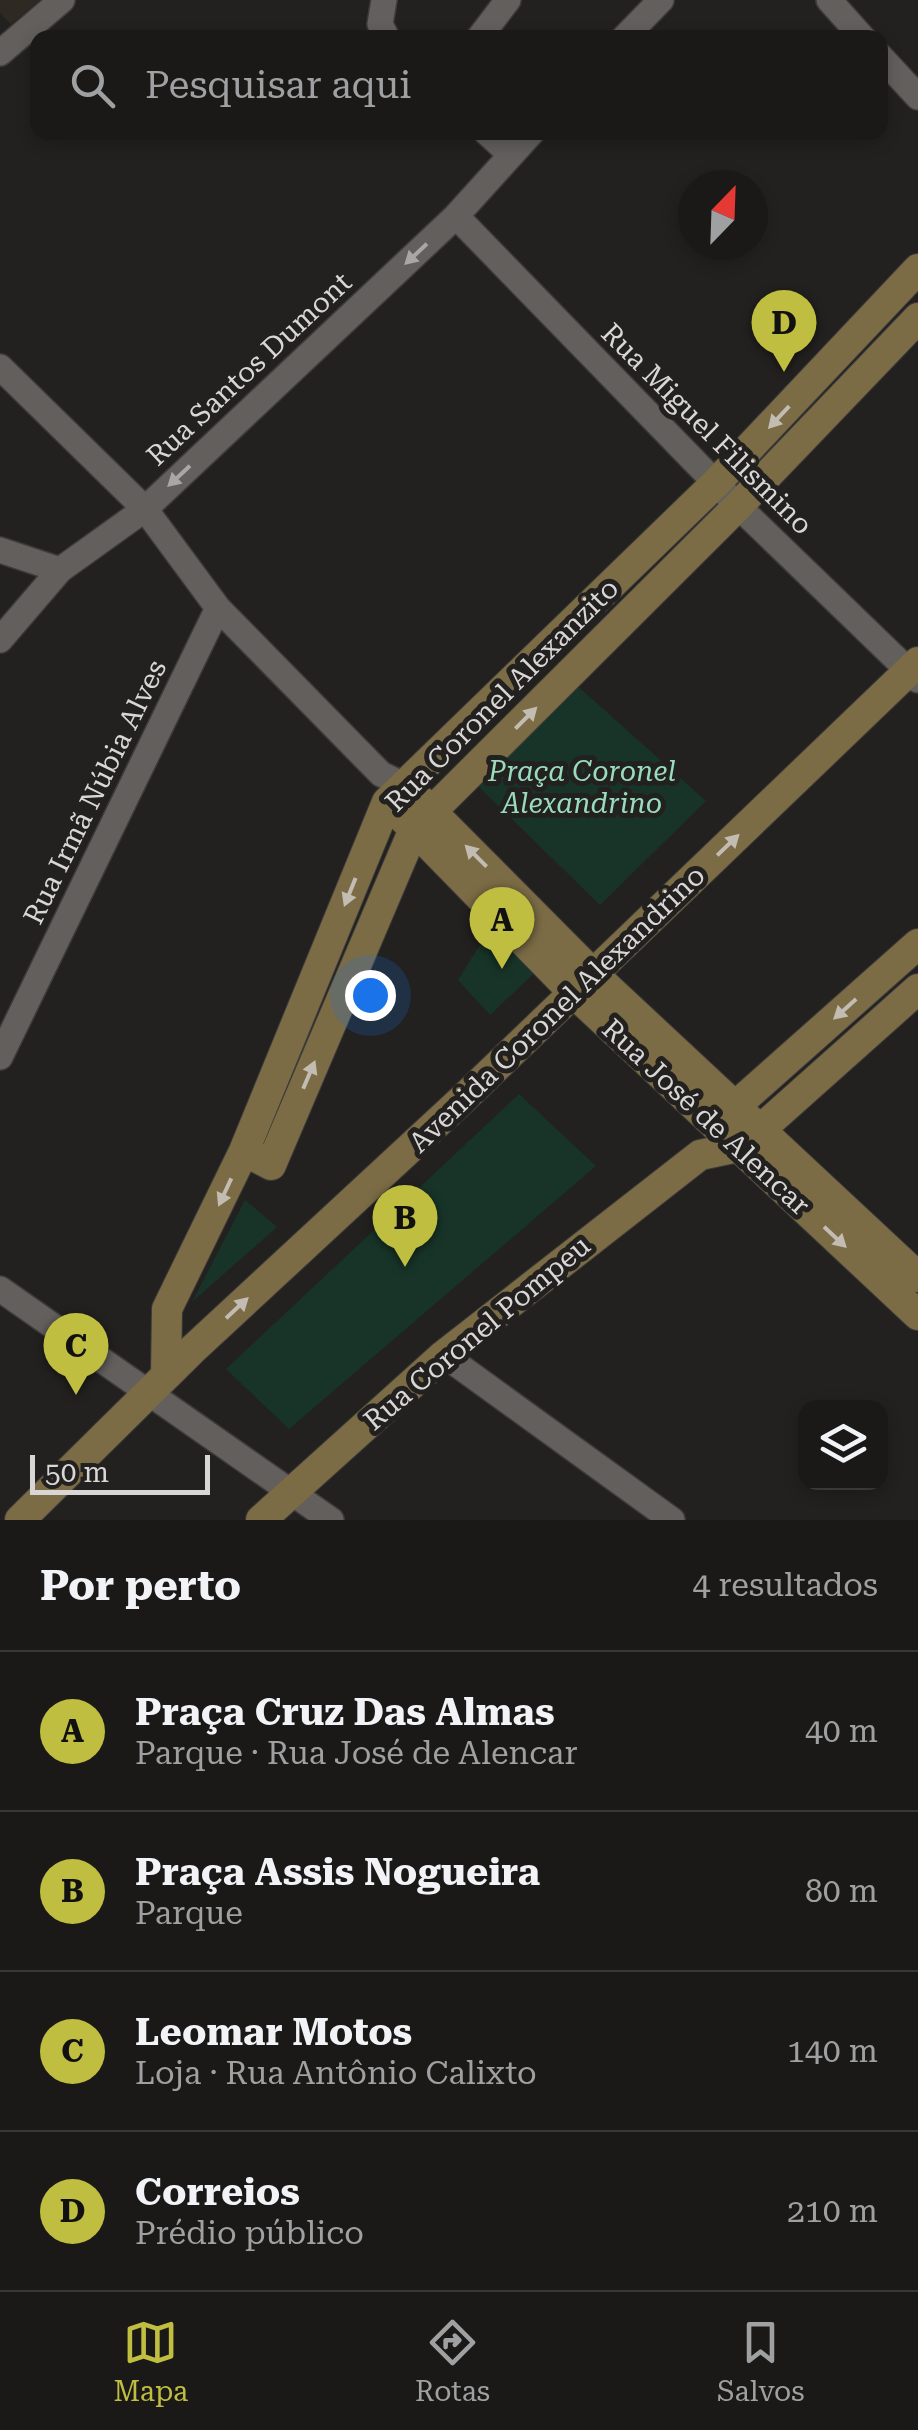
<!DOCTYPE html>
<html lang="pt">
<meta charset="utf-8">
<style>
:root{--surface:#1a1917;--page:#232220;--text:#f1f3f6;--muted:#9fa0a1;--line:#383836;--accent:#bfbe41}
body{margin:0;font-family:"Roboto Serif",serif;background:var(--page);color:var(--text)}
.controls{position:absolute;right:30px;bottom:30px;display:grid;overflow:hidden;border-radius:20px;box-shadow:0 5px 15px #0003}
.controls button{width:90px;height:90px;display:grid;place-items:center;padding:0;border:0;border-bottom:2px solid var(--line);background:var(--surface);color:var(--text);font:50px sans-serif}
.compass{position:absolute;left:678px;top:170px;width:90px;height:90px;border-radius:50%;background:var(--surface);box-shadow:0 5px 15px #0003;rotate:23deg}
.scale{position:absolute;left:30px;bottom:25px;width:180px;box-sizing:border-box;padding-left:10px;border:5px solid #d9d7d6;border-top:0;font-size:28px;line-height:35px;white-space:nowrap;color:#d9d7d6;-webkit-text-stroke:8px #22211f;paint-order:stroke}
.you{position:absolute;left:370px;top:995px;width:35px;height:35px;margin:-25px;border:8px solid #fff;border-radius:50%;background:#1a73e8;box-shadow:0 0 0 15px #1a73e833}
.badge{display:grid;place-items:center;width:65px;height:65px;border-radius:50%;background:var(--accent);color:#111;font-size:32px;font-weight:700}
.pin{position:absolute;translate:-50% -82px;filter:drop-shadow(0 2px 5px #0008)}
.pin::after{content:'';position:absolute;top:52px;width:35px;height:30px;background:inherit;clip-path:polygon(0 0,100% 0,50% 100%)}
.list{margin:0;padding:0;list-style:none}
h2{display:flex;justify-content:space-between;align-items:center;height:130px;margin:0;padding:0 40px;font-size:42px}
h2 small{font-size:32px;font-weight:400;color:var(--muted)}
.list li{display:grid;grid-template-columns:65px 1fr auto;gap:30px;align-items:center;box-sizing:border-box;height:160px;padding:0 40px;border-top:2px solid var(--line)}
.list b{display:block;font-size:38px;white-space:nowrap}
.list p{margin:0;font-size:32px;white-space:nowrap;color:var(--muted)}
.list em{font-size:32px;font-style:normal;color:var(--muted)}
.icon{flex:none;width:55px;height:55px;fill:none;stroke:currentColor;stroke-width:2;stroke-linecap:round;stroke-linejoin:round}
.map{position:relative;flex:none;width:918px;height:1520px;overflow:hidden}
.search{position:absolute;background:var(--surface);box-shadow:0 5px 15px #0003;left:30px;right:30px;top:30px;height:110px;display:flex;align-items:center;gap:25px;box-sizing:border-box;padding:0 35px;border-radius:20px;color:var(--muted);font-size:38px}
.sheet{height:770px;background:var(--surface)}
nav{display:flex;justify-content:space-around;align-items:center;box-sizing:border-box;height:140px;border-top:2px solid var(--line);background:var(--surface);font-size:28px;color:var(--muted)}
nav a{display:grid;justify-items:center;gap:5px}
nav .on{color:var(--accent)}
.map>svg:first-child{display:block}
</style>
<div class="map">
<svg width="918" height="1520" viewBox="0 0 918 1520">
<rect width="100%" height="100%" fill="#22211f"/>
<path fill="#2f2924" d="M 0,0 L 40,0 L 11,24 L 0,13 Z"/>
<path fill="#183428" d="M 573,682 L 706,801 L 600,905 L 478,786 Z
M 499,914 L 550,958 L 490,1015 L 458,980 Z
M 519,1094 L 596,1166 L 289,1429 L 226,1369 Z
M 245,1200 L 277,1227 L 192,1302 Z"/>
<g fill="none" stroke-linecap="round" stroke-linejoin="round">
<defs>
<path id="street" d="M 384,0 L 380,24 L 387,38
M 829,0 L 863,38
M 479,38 L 508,0
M 624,38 L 661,0
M 0,53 L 62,0
M 880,56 L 918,97
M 486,132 L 510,154
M 456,216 L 738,506 L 918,680
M 0,367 L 145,509 L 218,608 L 381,774 L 404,785
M 0,550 L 60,570
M 0,640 L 60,570 L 145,509 L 456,216 L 532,132
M 0,1057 L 218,608
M 0,1289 L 331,1520
M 444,1355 L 672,1520"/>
<path id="secondary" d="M 417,797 L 594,975 L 918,1277
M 403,818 L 575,994 L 918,1315
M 722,1118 L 918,944
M 244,1151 L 271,1165 L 414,829 L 738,506 L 918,318
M 166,1375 L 167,1309 L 244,1151 L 387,802 L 716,483 L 918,269
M 20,1520 L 192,1350 L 464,1098 L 918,662
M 261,1520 L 444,1355 L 700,1155 L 738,1147 L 761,1129 L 918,989"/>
</defs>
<use href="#street" stroke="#3d3b3a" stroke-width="28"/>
<use href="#secondary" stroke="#3d3b3a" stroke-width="32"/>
<use href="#street" stroke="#625f5d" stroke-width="25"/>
<use href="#secondary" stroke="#7b6c46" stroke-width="30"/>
</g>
<defs><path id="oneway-solid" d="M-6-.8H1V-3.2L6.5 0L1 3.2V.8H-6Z" transform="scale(2.5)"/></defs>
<g fill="#a9a7a6">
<use href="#oneway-solid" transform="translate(416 254) rotate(137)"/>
<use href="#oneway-solid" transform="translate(179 476) rotate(137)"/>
</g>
<g fill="#c2bcb2">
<use href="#oneway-solid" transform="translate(779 417) rotate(133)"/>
<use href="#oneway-solid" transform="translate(526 718) rotate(-45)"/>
<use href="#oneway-solid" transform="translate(728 845) rotate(-44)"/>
<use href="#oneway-solid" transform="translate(476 856) rotate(-135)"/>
<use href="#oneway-solid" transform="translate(350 892) rotate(112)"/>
<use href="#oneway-solid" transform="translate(845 1009) rotate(138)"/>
<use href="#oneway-solid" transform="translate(309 1075) rotate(-67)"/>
<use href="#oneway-solid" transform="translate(225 1192) rotate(115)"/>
<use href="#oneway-solid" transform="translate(835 1237) rotate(43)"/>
<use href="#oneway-solid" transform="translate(237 1308) rotate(-43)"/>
</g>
<g text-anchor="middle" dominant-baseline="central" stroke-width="10" stroke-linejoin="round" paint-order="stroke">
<g font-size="28" fill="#d9d7d6" stroke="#22211f">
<text transform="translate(249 369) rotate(-43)">Rua Santos Dumont</text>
<text transform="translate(707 429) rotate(45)">Rua Miguel Filismino</text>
<text transform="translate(502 695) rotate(-45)">Rua Coronel Alexanzito</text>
<text transform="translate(95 792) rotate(-64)">Rua Irmã Núbia Alves</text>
<text transform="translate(557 1009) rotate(-44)">Avenida Coronel Alexandrino</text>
<text transform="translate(706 1117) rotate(43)">Rua José de Alencar</text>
<text transform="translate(477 1333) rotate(-40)">Rua Coronel Pompeu</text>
</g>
<g font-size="28" font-style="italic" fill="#99dcbc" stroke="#22211f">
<text x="582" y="771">Praça Coronel<tspan x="582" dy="32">Alexandrino</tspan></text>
</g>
</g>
</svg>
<div class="controls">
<button><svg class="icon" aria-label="layers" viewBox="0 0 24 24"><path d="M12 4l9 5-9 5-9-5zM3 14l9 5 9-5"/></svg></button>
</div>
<svg class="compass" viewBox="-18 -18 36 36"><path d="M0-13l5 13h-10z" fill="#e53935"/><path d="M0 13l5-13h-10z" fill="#9fa0a1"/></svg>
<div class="scale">50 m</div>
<div class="you"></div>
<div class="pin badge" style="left:502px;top:969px">A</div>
<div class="pin badge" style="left:405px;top:1267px">B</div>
<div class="pin badge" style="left:76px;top:1395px">C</div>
<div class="pin badge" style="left:784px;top:372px">D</div>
<div class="search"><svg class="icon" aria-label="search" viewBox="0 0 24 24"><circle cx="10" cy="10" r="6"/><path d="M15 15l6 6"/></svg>Pesquisar aqui</div>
</div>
<section class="sheet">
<h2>Por perto<small>4 resultados</small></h2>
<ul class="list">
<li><span class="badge">A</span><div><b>Praça Cruz Das Almas</b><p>Parque · Rua José de Alencar</p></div><em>40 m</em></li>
<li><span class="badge">B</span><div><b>Praça Assis Nogueira</b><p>Parque</p></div><em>80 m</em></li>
<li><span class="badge">C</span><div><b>Leomar Motos</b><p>Loja · Rua Antônio Calixto</p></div><em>140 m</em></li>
<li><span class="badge">D</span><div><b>Correios</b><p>Prédio público</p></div><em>210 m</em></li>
</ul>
</section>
<nav>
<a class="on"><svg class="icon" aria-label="map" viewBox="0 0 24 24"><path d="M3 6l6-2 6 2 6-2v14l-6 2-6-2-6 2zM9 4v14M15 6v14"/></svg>Mapa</a>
<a><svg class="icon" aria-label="directions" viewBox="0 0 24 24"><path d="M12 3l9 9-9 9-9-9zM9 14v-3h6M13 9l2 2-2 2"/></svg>Rotas</a>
<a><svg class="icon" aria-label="saved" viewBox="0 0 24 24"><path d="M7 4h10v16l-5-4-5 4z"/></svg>Salvos</a>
</nav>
